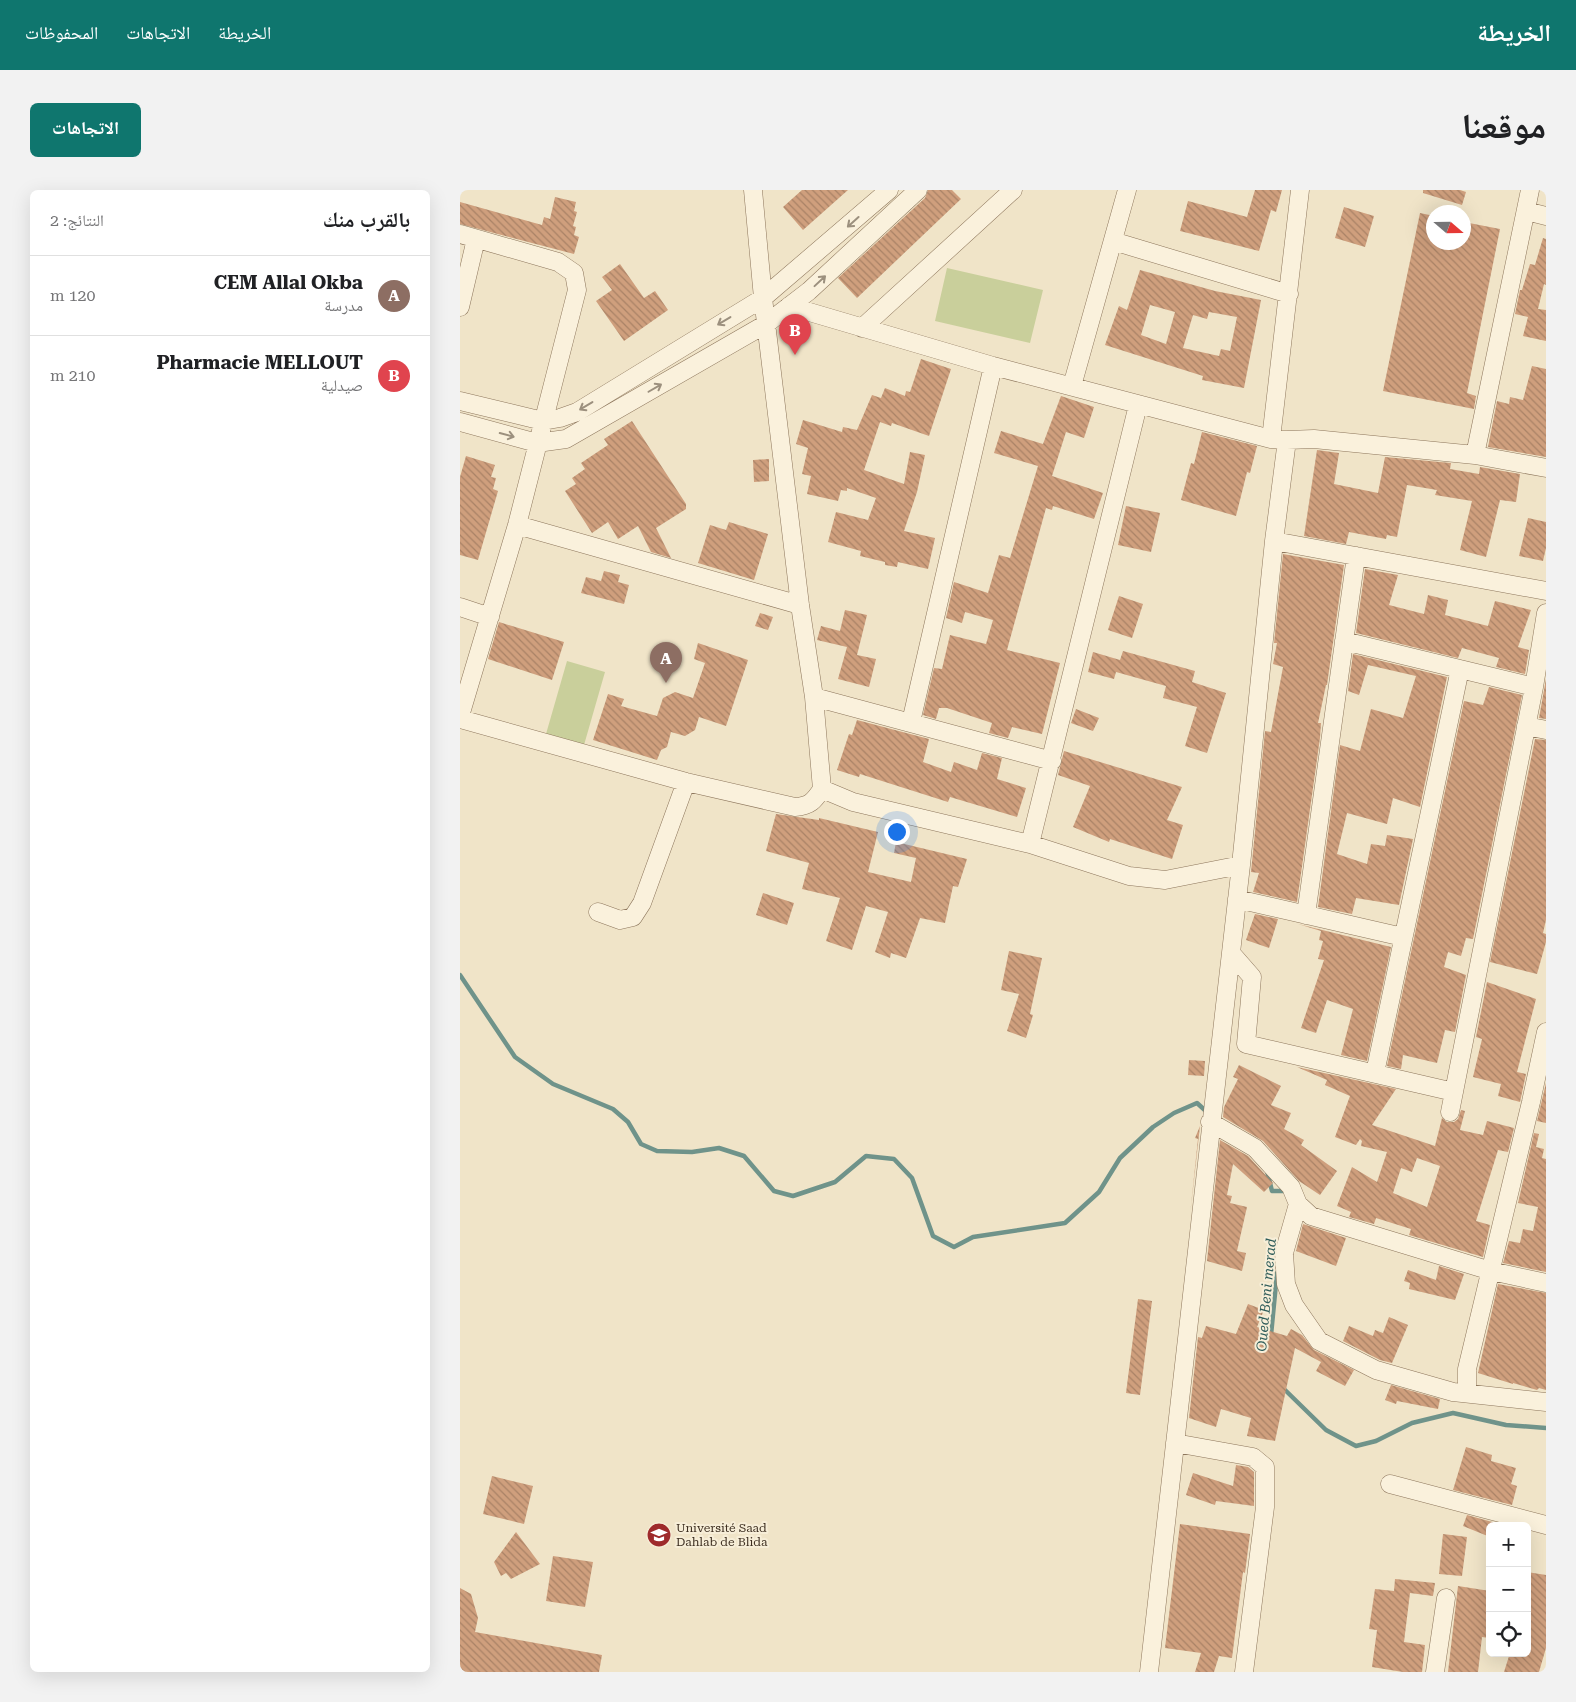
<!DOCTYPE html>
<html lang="ar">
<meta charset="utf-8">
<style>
:root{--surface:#fff;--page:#f2f2f2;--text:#202124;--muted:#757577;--line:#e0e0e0;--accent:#0f766e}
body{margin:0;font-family:"Roboto Serif","Noto Naskh Arabic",serif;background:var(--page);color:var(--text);direction:rtl}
.controls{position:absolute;right:15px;bottom:15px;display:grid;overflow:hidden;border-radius:8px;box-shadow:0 5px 20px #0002}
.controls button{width:45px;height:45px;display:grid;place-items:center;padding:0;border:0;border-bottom:1px solid var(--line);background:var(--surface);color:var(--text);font:25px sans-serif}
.compass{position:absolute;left:966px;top:15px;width:45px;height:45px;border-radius:50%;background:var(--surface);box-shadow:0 5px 20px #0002;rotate:110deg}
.you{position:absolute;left:436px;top:641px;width:18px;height:18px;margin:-12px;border:4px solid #fff;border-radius:50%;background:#1a73e8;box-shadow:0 0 0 8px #1a73e833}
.badge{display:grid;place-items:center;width:32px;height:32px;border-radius:50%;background:var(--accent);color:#fff;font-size:16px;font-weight:700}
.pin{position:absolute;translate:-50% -41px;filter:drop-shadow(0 1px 2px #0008)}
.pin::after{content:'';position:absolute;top:26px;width:18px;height:15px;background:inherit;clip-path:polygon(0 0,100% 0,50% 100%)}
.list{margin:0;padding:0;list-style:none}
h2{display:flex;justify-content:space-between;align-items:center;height:65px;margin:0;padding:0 20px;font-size:21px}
h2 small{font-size:16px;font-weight:400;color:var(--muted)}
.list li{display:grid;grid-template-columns:32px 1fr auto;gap:15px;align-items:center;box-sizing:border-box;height:80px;padding:0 20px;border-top:1px solid var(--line)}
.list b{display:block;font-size:19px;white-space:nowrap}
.list p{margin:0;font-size:16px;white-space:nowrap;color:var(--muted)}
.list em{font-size:16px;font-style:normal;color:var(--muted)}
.icon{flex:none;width:28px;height:28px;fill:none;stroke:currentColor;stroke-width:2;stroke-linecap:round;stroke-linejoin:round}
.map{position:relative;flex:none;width:1086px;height:1482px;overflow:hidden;direction:ltr;border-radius:8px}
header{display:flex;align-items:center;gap:30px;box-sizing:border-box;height:70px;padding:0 25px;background:var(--accent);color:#fff}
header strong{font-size:24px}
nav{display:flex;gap:28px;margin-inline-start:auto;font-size:18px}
.intro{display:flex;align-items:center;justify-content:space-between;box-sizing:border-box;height:120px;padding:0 30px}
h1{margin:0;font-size:35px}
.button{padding:12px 22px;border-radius:8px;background:var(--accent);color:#fff;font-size:18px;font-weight:700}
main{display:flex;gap:30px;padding:0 30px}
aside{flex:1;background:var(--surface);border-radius:8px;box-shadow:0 5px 20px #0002}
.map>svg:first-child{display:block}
</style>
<header>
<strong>الخريطة</strong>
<nav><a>الخريطة</a><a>الاتجاهات</a><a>المحفوظات</a></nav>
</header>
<div class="intro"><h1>موقعنا</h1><a class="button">الاتجاهات</a></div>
<main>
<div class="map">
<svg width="1086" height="1482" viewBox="0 0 1086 1482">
<defs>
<pattern id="building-back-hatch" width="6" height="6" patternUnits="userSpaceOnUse" patternTransform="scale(1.25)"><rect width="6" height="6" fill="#cf9f7d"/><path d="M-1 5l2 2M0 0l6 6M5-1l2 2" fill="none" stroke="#a98266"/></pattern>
</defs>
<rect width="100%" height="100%" fill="#f0e4c8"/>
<path fill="#c9cf9b" d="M 487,78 L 583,100 L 570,153 L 475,131 Z
M 107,471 L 145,482 L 124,555 L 86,544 Z"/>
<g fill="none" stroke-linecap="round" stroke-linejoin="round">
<path stroke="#6f938a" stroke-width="4.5" d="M 0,785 L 55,867 L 93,894 L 153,919 L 168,932 L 181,954 L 197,961 L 232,962 L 259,958 L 284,966 L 314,1001 L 333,1006 L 375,992 L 406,966 L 434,969 L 452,988 L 473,1046 L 494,1057 L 513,1047 L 605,1033 L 639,1002 L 660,968 L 693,937 L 714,923 L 737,913 L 748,923
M 807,981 L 812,1001 L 827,1001
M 811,1145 L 817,1083
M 823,1198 L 866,1240 L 896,1256 L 916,1251 L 952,1233 L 993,1223 L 1046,1235 L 1086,1238"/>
</g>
<path fill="url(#building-back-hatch)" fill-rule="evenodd" d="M 342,0 L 388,0 L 343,40 L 323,17 Z
M 468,0 L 492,0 L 501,9 L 397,108 L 378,88 L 465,8 Z
M 795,0 L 822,0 L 816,22 L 811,20 L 799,61 L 720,41 L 728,11 L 787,27 Z
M 963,0 L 1000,0 L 1006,2 L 1002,15 L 963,3 Z
M 95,7 L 116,12 L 114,21 L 117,22 L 113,36 L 116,37 L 114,45 L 119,47 L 114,64 L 0,34 L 0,12 L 82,35 L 84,27 L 90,29 Z
M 884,17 L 914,26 L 905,57 L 875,48 Z
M 960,23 L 974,26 L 974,52 L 1004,52 L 1004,32 L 1040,39 L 1007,203 L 1016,206 L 1014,219 L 923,201 Z
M 1083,48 L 1086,49 L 1086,95 L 1084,94 L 1078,119 L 1086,120 L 1086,151 L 1063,146 L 1068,127 L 1055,124 L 1060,100 L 1062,100 L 1070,74 L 1075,75 Z
M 160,74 L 184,108 L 195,101 L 208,120 L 164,151 L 136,111 L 152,100 L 142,87 Z
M 680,80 L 755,101 L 801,110 L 784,198 L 742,190 L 743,186 L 645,155 L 659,116 L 667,120 ZM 690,115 L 715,122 L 706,154 L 681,145 ZM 749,122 L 777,127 L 770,161 L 761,159 L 759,166 L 723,158 L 733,125 L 747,129 Z
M 461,169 L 491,179 L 469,246 L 432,233 L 431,236 L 420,232 L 404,280 L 444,294 L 450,262 L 465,265 L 457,302 L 444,341 L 475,348 L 468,379 L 438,372 L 437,377 L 425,375 L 425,372 L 400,366 L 401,361 L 368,352 L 376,322 L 408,330 L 416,308 L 387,298 L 387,301 L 381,300 L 378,311 L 347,304 L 351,286 L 342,284 L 348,258 L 336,254 L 343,230 L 382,242 L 383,237 L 397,240 L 412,205 L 421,208 L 425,198 L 445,206 L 446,201 L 450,202 Z
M 1072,176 L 1086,179 L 1086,267 L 1028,257 L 1037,211 L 1049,214 L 1050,207 L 1063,210 Z
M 601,206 L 634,217 L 624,248 L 606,242 L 592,286 L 643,303 L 634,329 L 593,316 L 592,320 L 586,318 L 547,460 L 600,473 L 582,544 L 552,537 L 548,548 L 529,543 L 532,533 L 487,518 L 479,518 L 476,529 L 463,525 L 474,478 L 482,479 L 490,445 L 526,454 L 533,430 L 505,422 L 502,433 L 486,428 L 494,392 L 528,403 L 539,365 L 550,368 L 578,276 L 534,263 L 541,241 L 583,254 Z
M 172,231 L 226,314 L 226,319 L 196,338 L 211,368 L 191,362 L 178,336 L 158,349 L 148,332 L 132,343 L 105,301 L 116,294 L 112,288 L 125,279 L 121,273 L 148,255 L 144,249 Z
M 742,242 L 797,256 L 790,283 L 787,282 L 776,326 L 721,310 L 731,273 L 734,274 Z
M 857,260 L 879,263 L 874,294 L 918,303 L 925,267 L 991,273 L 990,279 L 1019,284 L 1020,277 L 1060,284 L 1056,312 L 1040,310 L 1026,367 L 1000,360 L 1012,311 L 975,305 L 977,300 L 947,295 L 937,347 L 927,345 L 926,349 L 889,342 L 886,354 L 844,346 Z
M 6,266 L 35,275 L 31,287 L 36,288 L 33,299 L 38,301 L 18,370 L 0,365 L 0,287 Z
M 309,269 L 309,291 L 294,292 L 293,270 Z
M 666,316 L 700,323 L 691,362 L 658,355 Z
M 1068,328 L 1086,332 L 1086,358 L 1083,371 L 1059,366 Z
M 269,332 L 308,344 L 294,390 L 238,373 L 250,335 L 266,340 Z
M 823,364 L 884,375 L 867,495 L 866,495 L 858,533 L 861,533 L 860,548 L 837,712 L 793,702 L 799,683 L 791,682 L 805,541 L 811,542 L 823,477 L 813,474 L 817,453 L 814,453 Z
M 905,379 L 938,385 L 929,415 L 964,424 L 968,405 L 988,410 L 985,425 L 1028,436 L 1035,411 L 1071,420 L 1058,457 L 1069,460 L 1065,484 L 1036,477 L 1039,468 L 1002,458 L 998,468 L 896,443 Z
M 144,381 L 160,385 L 158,392 L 169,395 L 164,414 L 121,403 L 126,387 L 141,391 Z
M 659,406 L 683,414 L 672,448 L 648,440 Z
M 385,420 L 407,425 L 397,465 L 416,469 L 409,497 L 378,489 L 387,457 L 357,450 L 361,436 L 380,441 Z
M 300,423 L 313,427 L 308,440 L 295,436 Z
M 39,432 L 104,452 L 92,490 L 28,469 Z
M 238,453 L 288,470 L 266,536 L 239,527 L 235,540 L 225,546 L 211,542 L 207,557 L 201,560 L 197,570 L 133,550 L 148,504 L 164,509 L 161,516 L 197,526 L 203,508 L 215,502 L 233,508 L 245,473 L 234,469 Z
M 663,461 L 735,481 L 732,492 L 766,503 L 747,563 L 725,556 L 737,517 L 703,508 L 706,496 L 656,482 L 654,489 L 628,482 L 633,462 L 660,470 Z
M 893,464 L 987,487 L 960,617 L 933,608 L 927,634 L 887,623 L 877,664 L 907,674 L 911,654 L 925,656 L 927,645 L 953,649 L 939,715 L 896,708 L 892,724 L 858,717 L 880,555 L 900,561 L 911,519 L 943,528 L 956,486 L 908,475 L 899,505 L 888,501 Z
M 1086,489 L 1086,529 L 1079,528 Z
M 1029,497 L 1062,505 L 1013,749 L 1006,748 L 1001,766 L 988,762 L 984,777 L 1006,785 L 995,842 L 985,840 L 977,873 L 943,865 L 941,879 L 927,876 L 1004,511 L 1023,515 Z
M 616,519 L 639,528 L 633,541 L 611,533 Z
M 397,530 L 469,549 L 463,572 L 491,582 L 494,572 L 517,580 L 522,563 L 542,568 L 537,589 L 566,598 L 557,627 L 490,607 L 488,612 L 400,584 L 399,587 L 377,580 L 389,544 L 392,545 Z
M 1075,549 L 1086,550 L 1086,730 L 1083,743 L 1086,744 L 1086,752 L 1077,784 L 1030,772 Z
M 604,561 L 722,597 L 707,630 L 723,635 L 712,669 L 650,649 L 649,652 L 613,637 L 630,596 L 598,585 Z
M 316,624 L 359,630 L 359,628 L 418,642 L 408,682 L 451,692 L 456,668 L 434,663 L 436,652 L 507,669 L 498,697 L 493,696 L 485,733 L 460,728 L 446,768 L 431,763 L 430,768 L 415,762 L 428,722 L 406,716 L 392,760 L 366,751 L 380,708 L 342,699 L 349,673 L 306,661 Z
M 303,703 L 334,713 L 327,735 L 296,725 Z
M 795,724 L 818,729 L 809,758 L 786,750 Z
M 838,734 L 931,757 L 907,871 L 881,865 L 893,819 L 867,810 L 856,843 L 841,838 L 864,770 L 858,769 L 863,751 L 859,750 L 861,741 Z
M 549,761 L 582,768 L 570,824 L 573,825 L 566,848 L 547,841 L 559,804 L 541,800 Z
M 1027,792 L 1076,809 L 1057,882 L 1066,884 L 1060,912 L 1038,906 L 1041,894 L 1013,887 L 1022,849 L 1016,847 Z
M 729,870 L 745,871 L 744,886 L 728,885 Z
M 779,875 L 821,896 L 811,915 L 831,923 L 824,939 L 844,950 L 841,955 L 877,981 L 860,1005 L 839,991 L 803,951 L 763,927 L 764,917 L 778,889 L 773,887 Z
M 837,877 L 936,899 L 912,935 L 975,956 L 982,928 L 987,932 L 994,932 L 998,929 L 1001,920 L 1005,921 L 1000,940 L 1023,945 L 1027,931 L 1054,938 L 1048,962 L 1038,960 L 1016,1031 L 1030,1035 L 1023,1067 L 949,1045 L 951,1039 L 916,1028 L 914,1034 L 889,1027 L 891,1022 L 877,1016 L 892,977 L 917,992 L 927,962 L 901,956 L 902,951 L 900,949 L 896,955 L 875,947 L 890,906 L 865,895 L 867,890 ZM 957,968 L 980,976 L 967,1017 L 933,1003 L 941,978 L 952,982 Z
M 1086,893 L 1086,933 L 1077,931 Z
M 740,936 L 730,1025 L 738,949 L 735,948 Z
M 1074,943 L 1079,944 L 1076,957 L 1084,959 L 1082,968 L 1086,969 L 1086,1082 L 1043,1073 L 1049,1051 L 1060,1053 L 1063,1039 L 1073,1041 L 1078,1017 L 1058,1013 Z
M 760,950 L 788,966 L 813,993 L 804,1002 L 773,974 L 767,1005 L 772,1006 L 770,1013 L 787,1017 L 777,1061 L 786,1063 L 782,1081 L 747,1071 Z
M 843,1034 L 886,1048 L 876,1076 L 836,1061 Z
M 979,1076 L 1004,1084 L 995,1110 L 949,1099 L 950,1093 L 944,1091 L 948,1080 L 976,1090 Z
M 1038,1094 L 1086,1103 L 1086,1200 L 1079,1198 L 1077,1200 L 1053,1193 L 1053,1194 L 1018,1183 Z
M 678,1109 L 692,1111 L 680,1205 L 666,1203 Z
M 788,1114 L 804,1120 L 797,1137 L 827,1146 L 831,1139 L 842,1145 L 854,1160 L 894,1180 L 885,1196 L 856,1181 L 861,1172 L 835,1158 L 815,1251 L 787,1246 L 791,1228 L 761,1219 L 756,1237 L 729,1228 L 738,1147 L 742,1148 L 746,1136 L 776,1144 Z
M 929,1127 L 948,1135 L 932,1173 L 920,1170 L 883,1151 L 889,1136 L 913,1146 L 915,1140 L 923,1143 Z
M 931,1195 L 980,1209 L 978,1219 L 937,1211 L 936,1214 L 925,1210 Z
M 1006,1257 L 1032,1265 L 1031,1271 L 1056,1278 L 1051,1294 L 1057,1296 L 1052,1315 L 993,1300 Z
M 776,1275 L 788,1277 L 794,1282 L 794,1316 L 756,1311 L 755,1315 L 726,1305 L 733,1283 L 773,1296 Z
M 32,1286 L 73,1296 L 64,1334 L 23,1324 Z
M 1007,1325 L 1043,1335 L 1030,1336 L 1030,1347 L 1003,1336 Z
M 720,1334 L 790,1344 L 785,1383 L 783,1382 L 772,1468 L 759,1466 L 754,1482 L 735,1482 L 741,1463 L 705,1458 Z
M 56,1342 L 80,1374 L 51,1389 L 46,1383 L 41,1386 L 34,1372 Z
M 983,1344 L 1007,1347 L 1002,1386 L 979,1384 Z
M 93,1366 L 133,1372 L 125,1417 L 86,1411 Z
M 1067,1382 L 1086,1385 L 1086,1458 L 1079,1482 L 1044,1482 L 1050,1463 L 1067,1463 Z
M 935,1389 L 975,1393 L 973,1406 L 950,1403 L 944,1452 L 965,1455 L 962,1482 L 943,1482 L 912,1477 L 917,1440 L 909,1439 L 915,1399 L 934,1401 Z
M 998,1396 L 1030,1401 L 1030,1440 L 1029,1448 L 1022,1447 L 1018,1482 L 988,1482 Z
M 0,1398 L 11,1404 L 18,1428 L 15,1442 L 142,1465 L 139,1482 L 0,1482 Z"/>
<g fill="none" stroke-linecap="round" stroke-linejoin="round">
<defs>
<path id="minor" d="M 293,0 L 303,108 L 340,415 L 354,507 L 362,599 L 393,612 L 570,654 L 669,686 L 705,690 L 781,675
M 1066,21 L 1086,26
M 0,44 L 98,72 L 114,83 L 117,100 L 57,335 L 0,526
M 653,51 L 829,104
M 329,116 L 533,176 L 811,249
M 0,117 L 16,49
M 402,138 L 553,0
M 612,196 L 667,0
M 0,211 L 83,231 L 100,228 L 117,222 L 303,108 L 429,0
M 0,232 L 77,253 L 106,249 L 306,134 L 349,101 L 458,0
M 827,250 L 854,249 L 1015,265 L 1086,278
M 1015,265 L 1070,0
M 57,335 L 340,415
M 814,351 L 1086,401
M 0,417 L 30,427
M 884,451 L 1074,497
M 354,507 L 592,571
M 0,529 L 226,592 L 335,617 C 350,616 354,611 362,599
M 451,532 L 533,176
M 1066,536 L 1086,540
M 570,654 L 678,215
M 777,709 L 943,747
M 138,722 L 160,730 L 173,727 L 182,713 L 226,592
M 846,725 L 896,366
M 771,763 L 792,787 L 786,854 L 994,902
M 915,883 L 1000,479
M 990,922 L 1074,497 L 1086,423
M 750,932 L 795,958 L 831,997 L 838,1014 L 851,1026 L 1031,1081 L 1086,1093
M 838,1014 L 824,1063 L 826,1094 L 834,1115 L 859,1151 L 916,1180 L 993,1202 L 1086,1212
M 1007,1203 L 1007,1179 L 1071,912 L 1086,842
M 715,1253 L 793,1267 L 805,1277 L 805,1317 L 784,1482
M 930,1294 L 1086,1335
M 689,1482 L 781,675 L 814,351 L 827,250 L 811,249 L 840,0
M 975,1482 L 986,1408"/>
</defs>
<use href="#minor" stroke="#8d765c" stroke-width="19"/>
<use href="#minor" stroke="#faf1dc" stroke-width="18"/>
</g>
<defs><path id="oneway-shaft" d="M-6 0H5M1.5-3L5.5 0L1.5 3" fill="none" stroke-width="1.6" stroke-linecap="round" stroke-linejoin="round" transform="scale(1.25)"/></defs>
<g stroke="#9c907e">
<use href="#oneway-shaft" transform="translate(393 32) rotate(138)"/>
<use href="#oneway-shaft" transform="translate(360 91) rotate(-43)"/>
<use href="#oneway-shaft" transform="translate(264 131) rotate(149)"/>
<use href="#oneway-shaft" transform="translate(195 198) rotate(-30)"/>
<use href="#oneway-shaft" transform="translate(126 216) rotate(149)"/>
<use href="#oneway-shaft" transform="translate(47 245) rotate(15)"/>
</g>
<defs>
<symbol id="university-disc" viewBox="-11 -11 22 22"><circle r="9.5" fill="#9e2a2b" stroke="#f7eed8"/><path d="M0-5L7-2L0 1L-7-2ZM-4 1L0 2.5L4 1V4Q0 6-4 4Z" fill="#fff"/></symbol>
</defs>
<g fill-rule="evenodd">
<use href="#university-disc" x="185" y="1331" width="28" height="28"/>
</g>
<g text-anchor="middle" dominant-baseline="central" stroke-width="4" stroke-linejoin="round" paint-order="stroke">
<g font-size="12" fill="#3d2e20" stroke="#f7eed8" text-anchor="start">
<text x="216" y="1338">Université Saad<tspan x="216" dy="14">Dahlab de Blida</tspan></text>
</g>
<g font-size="14" font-style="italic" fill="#2f5d5a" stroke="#f7eed8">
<text transform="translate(806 1105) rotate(-85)">Oued Beni merad</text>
</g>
</g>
</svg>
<div class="controls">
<button>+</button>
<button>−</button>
<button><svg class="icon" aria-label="locate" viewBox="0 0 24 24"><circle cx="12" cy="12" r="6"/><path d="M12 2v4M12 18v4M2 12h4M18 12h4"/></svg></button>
</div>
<svg class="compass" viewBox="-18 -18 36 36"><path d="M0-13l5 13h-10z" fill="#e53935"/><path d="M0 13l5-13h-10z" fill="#757577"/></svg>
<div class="you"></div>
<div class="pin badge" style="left:206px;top:493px;background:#8d6e63">A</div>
<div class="pin badge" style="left:335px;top:165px;background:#e0444e">B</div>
</div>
<aside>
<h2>بالقرب منك<small>النتائج: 2</small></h2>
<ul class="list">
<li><span class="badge" style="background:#8d6e63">A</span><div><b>CEM Allal Okba</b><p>مدرسة</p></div><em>120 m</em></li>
<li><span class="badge" style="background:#e0444e">B</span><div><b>Pharmacie MELLOUT</b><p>صيدلية</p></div><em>210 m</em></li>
</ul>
</aside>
</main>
